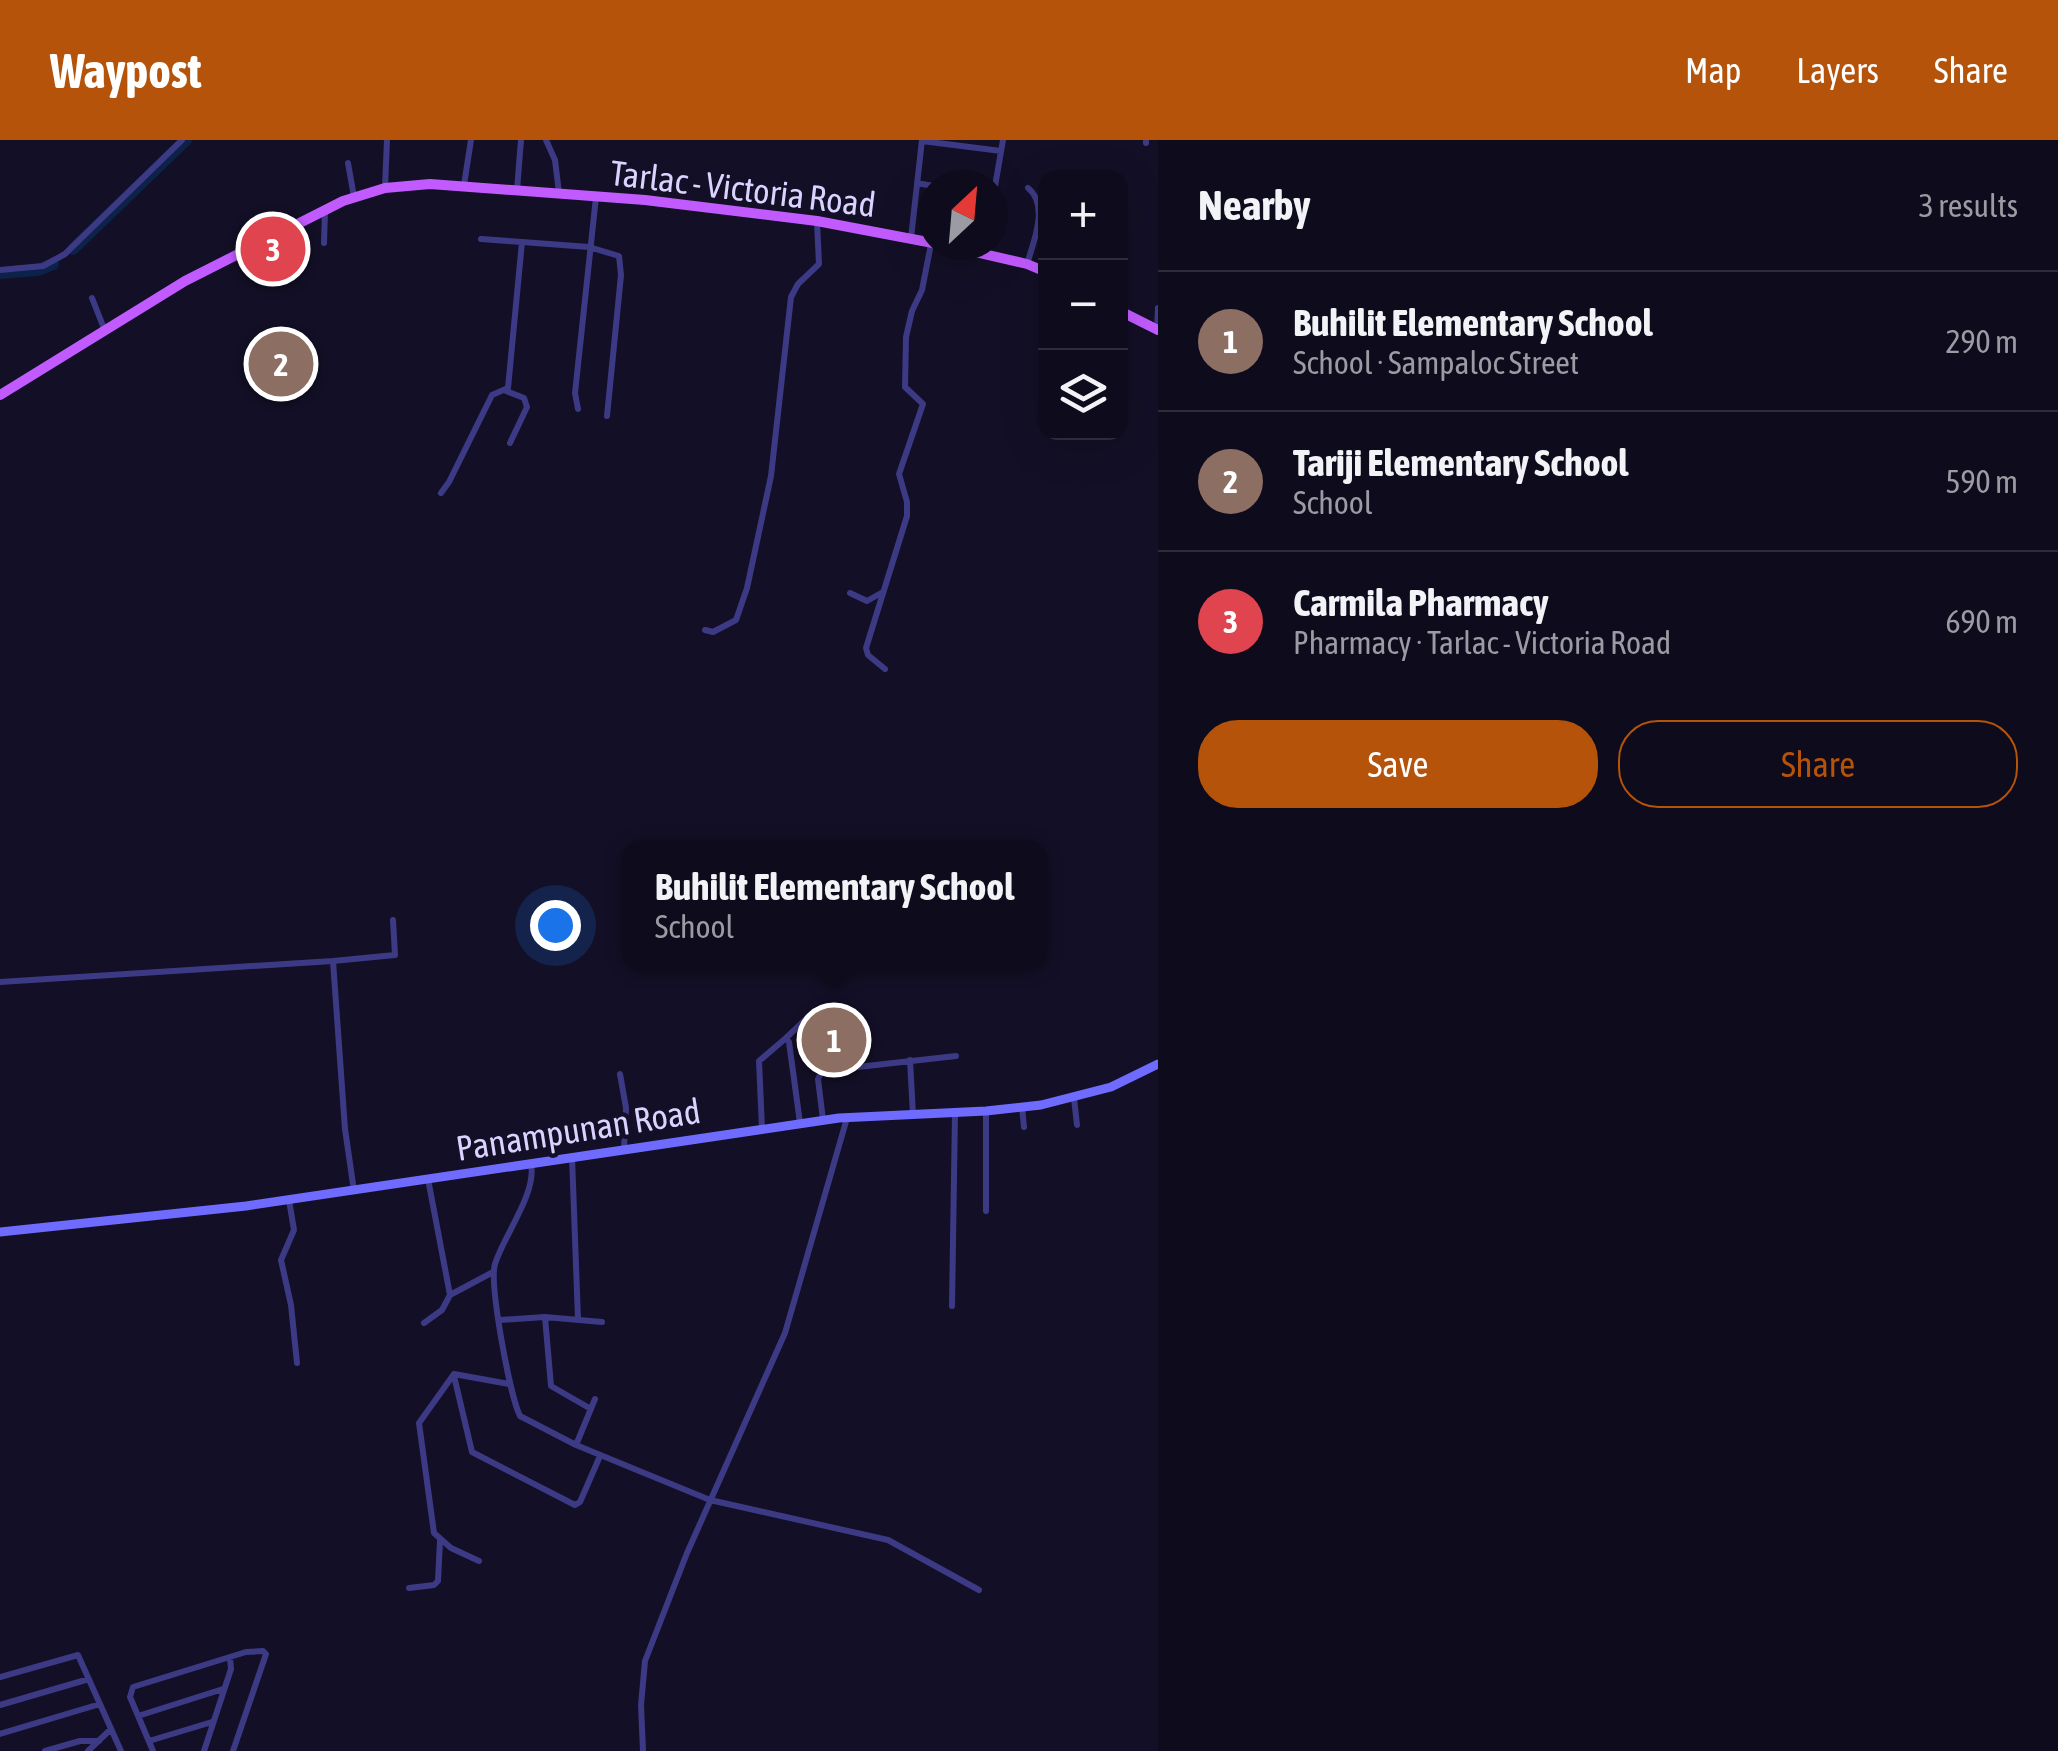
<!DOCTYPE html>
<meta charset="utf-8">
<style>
:root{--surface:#0e0b1c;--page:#171425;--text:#f1f3f6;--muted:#9b9ba3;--line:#2e2b3b;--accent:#b45309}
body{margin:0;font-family:"Asap Condensed",sans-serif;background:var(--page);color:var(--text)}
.controls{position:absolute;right:30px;top:30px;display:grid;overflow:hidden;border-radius:20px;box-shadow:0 10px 40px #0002}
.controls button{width:90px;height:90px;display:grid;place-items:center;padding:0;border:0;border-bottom:2px solid var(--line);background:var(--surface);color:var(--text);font:50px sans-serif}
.compass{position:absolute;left:918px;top:30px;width:90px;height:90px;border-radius:50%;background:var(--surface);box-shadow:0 10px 40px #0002;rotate:26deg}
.you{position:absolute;left:555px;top:785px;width:35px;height:35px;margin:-25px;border:8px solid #fff;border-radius:50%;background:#1a73e8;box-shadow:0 0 0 15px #1a73e833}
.badge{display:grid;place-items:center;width:65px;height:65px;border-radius:50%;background:var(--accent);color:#fff;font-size:32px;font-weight:700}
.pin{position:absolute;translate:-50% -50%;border:5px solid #fff;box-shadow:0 2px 10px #0006}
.popup{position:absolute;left:622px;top:700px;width:425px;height:130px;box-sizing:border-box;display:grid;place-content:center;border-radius:20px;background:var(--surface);filter:drop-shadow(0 2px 8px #0005);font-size:32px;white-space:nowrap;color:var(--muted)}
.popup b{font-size:38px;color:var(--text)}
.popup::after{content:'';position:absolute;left:50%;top:100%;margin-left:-20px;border:20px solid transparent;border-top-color:var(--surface)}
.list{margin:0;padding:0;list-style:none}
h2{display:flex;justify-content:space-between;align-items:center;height:130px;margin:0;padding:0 40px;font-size:42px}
h2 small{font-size:32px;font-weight:400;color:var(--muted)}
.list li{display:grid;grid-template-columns:65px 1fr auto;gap:30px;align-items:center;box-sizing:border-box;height:140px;padding:0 40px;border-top:2px solid var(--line)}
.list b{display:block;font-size:38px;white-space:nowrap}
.list p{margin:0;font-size:32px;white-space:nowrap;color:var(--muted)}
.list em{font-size:32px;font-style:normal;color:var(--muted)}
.actions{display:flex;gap:20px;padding:30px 40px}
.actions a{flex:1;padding:22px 0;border:2px solid var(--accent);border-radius:40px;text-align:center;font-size:35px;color:var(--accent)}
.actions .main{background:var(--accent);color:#fff}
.icon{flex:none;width:55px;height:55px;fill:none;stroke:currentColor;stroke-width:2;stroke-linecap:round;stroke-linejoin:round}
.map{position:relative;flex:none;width:1158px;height:1611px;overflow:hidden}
header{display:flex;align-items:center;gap:60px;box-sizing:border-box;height:140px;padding:0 50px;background:var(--accent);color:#fff}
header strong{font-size:48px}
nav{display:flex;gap:55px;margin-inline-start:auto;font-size:35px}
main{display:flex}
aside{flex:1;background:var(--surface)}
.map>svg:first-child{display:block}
</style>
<header>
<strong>Waypost</strong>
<nav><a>Map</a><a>Layers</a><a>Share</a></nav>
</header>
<main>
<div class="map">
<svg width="1158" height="1611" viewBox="0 0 1158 1611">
<rect width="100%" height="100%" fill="#130f26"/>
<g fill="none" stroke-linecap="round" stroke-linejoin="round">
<path stroke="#0c2248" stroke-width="12" d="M 73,109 L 186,0
M 0,133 L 38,130 L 53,124"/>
<path stroke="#3d3a85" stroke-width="6" d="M 546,0 L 555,20 L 559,53
M 922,1 L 1001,11
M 1146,3 L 1146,0
M 348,23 L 354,57
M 917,43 L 933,46
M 464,45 L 471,0
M 385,47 L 387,0
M 517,50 L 521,0
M 993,58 L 1003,0
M 262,82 L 269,97
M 911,98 L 922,0
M 481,99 L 522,102
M 324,103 L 325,71
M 1027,124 C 1034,101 1049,65 1028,48
M 0,130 L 43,126 L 65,114 L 182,0
M 92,158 L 105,191
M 1157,190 L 1158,168
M 506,251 L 524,258 L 527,267 L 510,303
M 578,269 L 575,253 L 596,57
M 441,353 L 449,342 L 492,255 L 508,248 L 522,102 L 589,107 L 619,116 L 621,135 L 607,276
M 850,453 L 867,461 L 883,452
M 705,490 L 713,492 L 736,480 L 747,448 L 771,336 L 791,157 L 798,144 L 819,124 L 817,82
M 885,529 L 868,515 L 866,508 L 907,376 L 907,362 L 899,334 L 923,264 L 905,247 L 906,197 L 912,171 L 922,150 L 931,104
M 0,842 L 333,821
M 786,898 L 808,877 L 835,874
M 910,920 L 913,975
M 620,934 L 626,968 L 624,1009
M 1074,958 L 1077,985
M 1022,967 L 1024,987
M 823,980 L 818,939 L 822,931 L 956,916
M 762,988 L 759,921 L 786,898 L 789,902 L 800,983
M 572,1017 L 578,1179
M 531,1024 C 537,1053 504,1095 495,1124 C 489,1144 510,1256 520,1276 L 576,1305 L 710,1360 L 888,1400 L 979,1450
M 428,1039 L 450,1155
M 354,1051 L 345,989 L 333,821 L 395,815 L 393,780
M 289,1060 L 294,1090 L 281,1120 L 291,1165 L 297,1223
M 986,1071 L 986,971
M 952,1166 L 955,973
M 545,1177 L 602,1182
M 500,1180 L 545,1177 L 551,1246 L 591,1269
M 424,1183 L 442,1170 L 450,1155 L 493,1132
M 454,1236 L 472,1312 L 575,1365 L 580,1362 L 600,1316
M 576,1305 L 595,1259
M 479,1421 L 451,1408 L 434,1393 L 419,1283 L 454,1234 L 509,1244
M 409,1448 L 434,1445 L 438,1441 L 440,1401
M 0,1537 L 78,1515 L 121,1611
M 0,1565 L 89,1539
M 138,1576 L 223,1549
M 0,1594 L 100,1564
M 149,1601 L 212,1582
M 45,1611 L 80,1601 L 99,1601
M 88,1611 L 111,1589
M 153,1611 L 130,1557 L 133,1547 L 246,1512 L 263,1511 L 266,1514 L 233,1611
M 204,1611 L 231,1529 L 230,1518
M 643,1611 L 641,1565 L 645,1521 L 687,1413 L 785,1193 L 847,978"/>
<path stroke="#6f6bff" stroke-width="9" d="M 0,1092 L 246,1066 L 839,978 L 986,971 L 1041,965 L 1111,947 L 1158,924"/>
<path stroke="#c25bff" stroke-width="10" d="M 945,105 L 1027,124 L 1046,132
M 1120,171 L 1158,190
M 0,255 L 185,141 L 343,61 L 385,48 L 430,44 L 645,60 L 817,81 L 933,103"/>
</g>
<g text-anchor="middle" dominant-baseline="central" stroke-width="9" stroke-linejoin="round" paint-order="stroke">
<g font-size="35" fill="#d9d4ff" stroke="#130f26">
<text transform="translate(743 48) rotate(7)">Tarlac - Victoria Road</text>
<text transform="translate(578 989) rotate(-9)">Panampunan Road</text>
</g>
</g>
</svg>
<div class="controls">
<button>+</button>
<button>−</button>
<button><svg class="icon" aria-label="layers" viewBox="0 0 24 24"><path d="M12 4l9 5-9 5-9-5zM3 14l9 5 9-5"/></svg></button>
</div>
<svg class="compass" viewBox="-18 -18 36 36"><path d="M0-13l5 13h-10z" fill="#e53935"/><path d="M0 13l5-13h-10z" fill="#9b9ba3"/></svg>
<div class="you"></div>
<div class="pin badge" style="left:834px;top:900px;background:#8d6e63">1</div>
<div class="popup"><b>Buhilit Elementary School</b>School</div>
<div class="pin badge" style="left:281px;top:224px;background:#8d6e63">2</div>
<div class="pin badge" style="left:273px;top:109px;background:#e0444e">3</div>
</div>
<aside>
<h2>Nearby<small>3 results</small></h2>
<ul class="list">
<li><span class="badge" style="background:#8d6e63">1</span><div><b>Buhilit Elementary School</b><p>School · Sampaloc Street</p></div><em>290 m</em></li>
<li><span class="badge" style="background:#8d6e63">2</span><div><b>Tariji Elementary School</b><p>School</p></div><em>590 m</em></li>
<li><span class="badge" style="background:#e0444e">3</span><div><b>Carmila Pharmacy</b><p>Pharmacy · Tarlac - Victoria Road</p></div><em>690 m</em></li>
</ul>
<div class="actions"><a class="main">Save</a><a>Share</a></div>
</aside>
</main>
